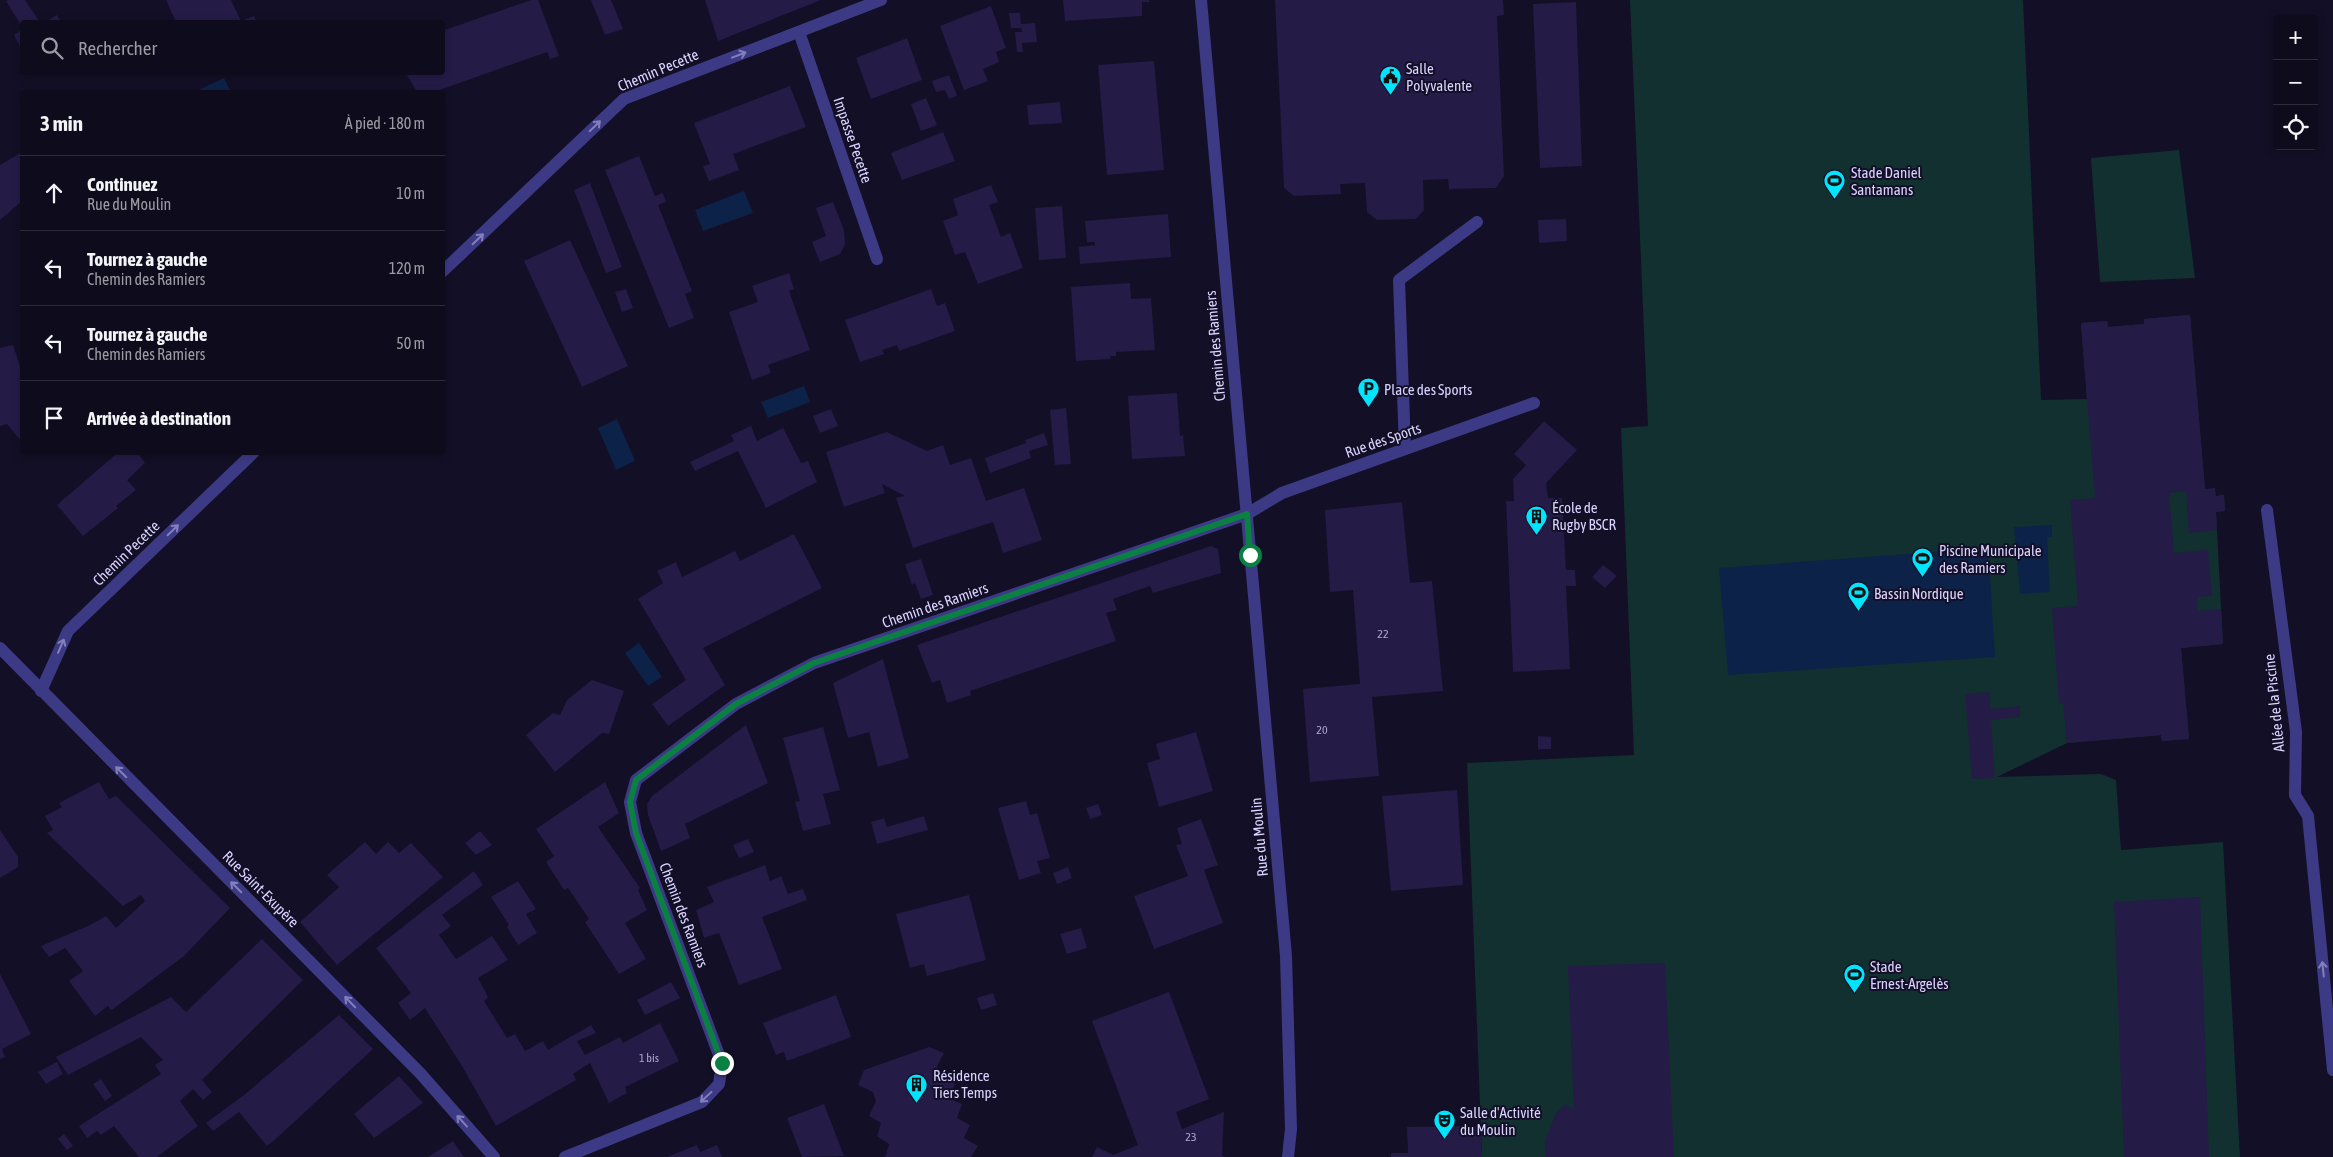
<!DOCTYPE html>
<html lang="fr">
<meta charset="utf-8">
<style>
:root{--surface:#0e0b1c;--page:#1c1929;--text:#f1f3f6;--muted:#9b9ba3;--line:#2e2b3b}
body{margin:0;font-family:"Asap Condensed",sans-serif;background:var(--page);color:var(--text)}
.controls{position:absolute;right:15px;top:15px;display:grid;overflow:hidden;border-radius:5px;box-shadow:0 2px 8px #0003}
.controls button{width:45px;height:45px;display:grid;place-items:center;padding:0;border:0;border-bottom:1px solid var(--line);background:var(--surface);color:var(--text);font:25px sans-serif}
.stop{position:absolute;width:15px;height:15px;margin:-11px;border:4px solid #0b8043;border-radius:50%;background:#fff}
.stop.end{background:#0b8043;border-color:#fff;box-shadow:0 1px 5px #0008}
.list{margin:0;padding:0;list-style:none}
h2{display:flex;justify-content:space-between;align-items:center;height:65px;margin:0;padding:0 20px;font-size:21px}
h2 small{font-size:16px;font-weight:400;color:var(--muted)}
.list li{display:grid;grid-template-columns:32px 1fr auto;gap:15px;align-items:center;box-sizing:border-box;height:75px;padding:0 20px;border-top:1px solid var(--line)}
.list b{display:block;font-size:19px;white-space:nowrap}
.list p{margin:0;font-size:16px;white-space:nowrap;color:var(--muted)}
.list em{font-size:16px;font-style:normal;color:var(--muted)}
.icon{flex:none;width:28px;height:28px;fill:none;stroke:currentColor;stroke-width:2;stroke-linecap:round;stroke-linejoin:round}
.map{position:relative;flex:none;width:2333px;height:1157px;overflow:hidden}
.search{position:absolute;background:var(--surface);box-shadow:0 2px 8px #0003;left:20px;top:20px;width:425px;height:55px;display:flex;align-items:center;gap:12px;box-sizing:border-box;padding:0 18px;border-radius:5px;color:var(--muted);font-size:19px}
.panel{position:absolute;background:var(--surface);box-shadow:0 2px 8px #0003;left:20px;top:90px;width:425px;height:365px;border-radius:5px}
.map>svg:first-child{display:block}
</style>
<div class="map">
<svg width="2333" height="1157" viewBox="0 0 2333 1157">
<rect width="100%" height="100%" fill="#130f26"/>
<path fill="#12302f" d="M 1630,0 L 2023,0 L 2041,400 L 2087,399 L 2081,323 L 2107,321 L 2108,327 L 2144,324 L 2144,319 L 2190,315 L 2205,489 L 2216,496 L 2224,495 L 2225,511 L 2216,512 L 2223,644 L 2181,648 L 2189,739 L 2162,741 L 2161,735 L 2067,743 L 1997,777 L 2101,774 L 2116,780 L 2121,850 L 2223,842 L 2240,1157 L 1482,1157 L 1467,763 L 1634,755 L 1621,428 L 1648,426 Z
M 2179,150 L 2195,278 L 2100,282 L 2091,158 Z"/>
<path fill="#0c2248" d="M 224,78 L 231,92 L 194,92 Z
M 744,191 L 753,213 L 703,231 L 695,210 Z
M 804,386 L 810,402 L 768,418 L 761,402 Z
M 617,419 L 635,461 L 616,470 L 598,428 Z
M 2052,525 L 2052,537 L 2047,537 L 2050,592 L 2020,594 L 2014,527 Z
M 1988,548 L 1995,657 L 1728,675 L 1719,568 Z
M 639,643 L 662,677 L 648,686 L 625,653 Z"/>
<path fill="#241b47" d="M 8,0 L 25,0 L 40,22 L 22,22 L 22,27 L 6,1 Z
M 166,0 L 231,0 L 241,21 L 254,16 L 257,22 L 176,22 Z
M 531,0 L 538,0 L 559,56 L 550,59 L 547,52 L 434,92 L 417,92 L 405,72 L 442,72 L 442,31 Z
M 591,0 L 611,0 L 623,29 L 605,35 Z
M 705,0 L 821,0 L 718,41 Z
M 1063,0 L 1149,0 L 1149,2 L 1142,2 L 1142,16 L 1065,21 Z
M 1275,0 L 1503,0 L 1504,15 L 1497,16 L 1504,176 L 1496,188 L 1449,189 L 1448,179 L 1423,180 L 1424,210 L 1416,219 L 1377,220 L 1367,212 L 1365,183 L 1340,184 L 1341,194 L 1294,196 L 1284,188 Z
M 1576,2 L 1582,166 L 1540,168 L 1533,4 Z
M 991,6 L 1006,48 L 996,52 L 999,62 L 983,69 L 988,81 L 964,90 L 940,26 Z
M 1009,13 L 1020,13 L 1021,24 L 1035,23 L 1037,42 L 1022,43 L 1023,52 L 1017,52 L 1015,32 L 1022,32 L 1021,28 L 1011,28 Z
M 57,15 L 61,22 L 45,22 Z
M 22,29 L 22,50 L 14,35 Z
M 907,38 L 922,80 L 871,99 L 856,58 Z
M 1154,61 L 1164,170 L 1107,175 L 1098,65 Z
M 949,75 L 957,96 L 949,99 L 945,90 L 936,92 L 932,81 Z
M 790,86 L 806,127 L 733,154 L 739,170 L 709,181 L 703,166 L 710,164 L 694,123 Z
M 926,98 L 937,125 L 921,131 L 911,104 Z
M 1060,102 L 1062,123 L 1029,125 L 1027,105 Z
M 943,132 L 955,161 L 902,180 L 891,153 Z
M 22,152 L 22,201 L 0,220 L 0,165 Z
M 639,156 L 655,196 L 663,193 L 666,202 L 658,205 L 692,291 L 685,294 L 694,318 L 669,328 L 605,170 Z
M 590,183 L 622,267 L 606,273 L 574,190 Z
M 991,185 L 998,202 L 989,205 L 1001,237 L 1010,233 L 1023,268 L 978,284 L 965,252 L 955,255 L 943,221 L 958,215 L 953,199 Z
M 833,202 L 844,230 L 845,244 L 840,254 L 820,262 L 812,242 L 826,236 L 816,208 Z
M 1062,206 L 1066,258 L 1039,260 L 1035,208 Z
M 1168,214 L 1171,257 L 1080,264 L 1079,247 L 1095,245 L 1095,242 L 1087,242 L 1085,221 Z
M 1566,219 L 1567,241 L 1539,243 L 1538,220 Z
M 570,240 L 628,366 L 582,387 L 524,261 Z
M 789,273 L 794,289 L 789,291 L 810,350 L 768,365 L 771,373 L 752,380 L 729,312 L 758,302 L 752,286 Z
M 1130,283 L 1131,299 L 1151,298 L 1155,350 L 1116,352 L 1116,356 L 1110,356 L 1111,359 L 1076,361 L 1071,287 Z
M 626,289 L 633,308 L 622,312 L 615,292 Z
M 931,289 L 937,306 L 945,303 L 955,331 L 899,351 L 897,345 L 882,350 L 884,354 L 860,362 L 845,320 Z
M 2190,315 L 2205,489 L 2215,488 L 2216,496 L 2224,495 L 2225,511 L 2216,512 L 2217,530 L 2189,533 L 2186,491 L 2169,493 L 2174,553 L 2208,550 L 2212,596 L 2197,597 L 2198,611 L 2221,609 L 2223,644 L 2181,648 L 2189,739 L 2162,741 L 2161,735 L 2067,743 L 2063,703 L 2059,704 L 2052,608 L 2078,606 L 2070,500 L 2095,498 L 2081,323 L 2107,321 L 2108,327 L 2144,324 L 2144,319 Z
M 13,345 L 22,372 L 22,442 L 7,424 L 0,426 L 0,348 Z
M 1177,393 L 1180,436 L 1183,435 L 1185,456 L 1132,459 L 1128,396 Z
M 1066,408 L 1071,464 L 1055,465 L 1050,410 Z
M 831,409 L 838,426 L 820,433 L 813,416 Z
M 1544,421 L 1577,450 L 1546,483 L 1548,498 L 1562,498 L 1566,570 L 1575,570 L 1576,586 L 1566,586 L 1570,669 L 1513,672 L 1506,501 L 1514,501 L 1513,479 L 1526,465 L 1514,454 Z
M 751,426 L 757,441 L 783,428 L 801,463 L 808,461 L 817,482 L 766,508 L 738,451 L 695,471 L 690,462 L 734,441 L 731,435 Z
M 887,432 L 927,451 L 943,445 L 950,465 L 971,458 L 986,501 L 1024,488 L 1042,540 L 1003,553 L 993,522 L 913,548 L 896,498 L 905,496 L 882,484 L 885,493 L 844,507 L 826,452 Z
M 1044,433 L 1048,445 L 1029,451 L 1031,458 L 990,473 L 985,458 L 1026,443 L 1025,440 Z
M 112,452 L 137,452 L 145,463 L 127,480 L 136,490 L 116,506 L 118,508 L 83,536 L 57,505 L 115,455 Z
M 1402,502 L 1410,583 L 1432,581 L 1443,691 L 1372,697 L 1379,776 L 1310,782 L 1303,689 L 1360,684 L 1353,590 L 1330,592 L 1325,510 Z
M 794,534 L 822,588 L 703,648 L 725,685 L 668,726 L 652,704 L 686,680 L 638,599 L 663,583 L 657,571 L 676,562 L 682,577 L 735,551 L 740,561 Z
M 1211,546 L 1218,549 L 1221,573 L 1153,593 L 1150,586 L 1113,599 L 1117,610 L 1106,613 L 1116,641 L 970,691 L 971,695 L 947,703 L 940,680 L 932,683 L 917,645 Z
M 921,559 L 933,595 L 921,599 L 915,583 L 912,585 L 905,564 Z
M 1603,565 L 1617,576 L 1605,588 L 1592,577 Z
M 883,659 L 909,758 L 878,767 L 869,732 L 848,738 L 833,683 Z
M 592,680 L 624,691 L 609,734 L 602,733 L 555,772 L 526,735 L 553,713 L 560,715 L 567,700 Z
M 1989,692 L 1991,709 L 2020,706 L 2020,717 L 1991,720 L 1995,778 L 1972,779 L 1965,694 Z
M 746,725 L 768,783 L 685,824 L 690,838 L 661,851 L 648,815 L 647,804 L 652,796 Z
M 823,727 L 840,790 L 823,794 L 831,824 L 803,831 L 795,802 L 800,801 L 783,738 Z
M 1196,732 L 1213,791 L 1159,807 L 1147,763 L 1160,759 L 1156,744 Z
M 1538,736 L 1551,737 L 1551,749 L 1538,749 Z
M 99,782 L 109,799 L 116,796 L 230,908 L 184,956 L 113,1009 L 111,1010 L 108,1006 L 95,1016 L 69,981 L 83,971 L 65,948 L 49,957 L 41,946 L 90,925 L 106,916 L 116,928 L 145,901 L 141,895 L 123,906 L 47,833 L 53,830 L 45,816 L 62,807 L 59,803 Z
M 605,782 L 619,813 L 598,827 L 640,888 L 638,890 L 647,910 L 625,923 L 646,959 L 619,974 L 585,922 L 589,919 L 568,888 L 564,890 L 546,862 L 554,856 L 536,829 Z
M 1457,790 L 1463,885 L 1391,891 L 1382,796 Z
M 1026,801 L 1030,815 L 1037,813 L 1050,858 L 1037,861 L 1041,873 L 1019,880 L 998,808 Z
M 1098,804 L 1102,815 L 1090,819 L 1086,808 Z
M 924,816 L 928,830 L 877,844 L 871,822 L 884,818 L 887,827 Z
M 1201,819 L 1218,865 L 1204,870 L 1223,923 L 1154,949 L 1134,896 L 1188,876 L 1176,845 L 1182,844 L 1177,828 Z
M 0,830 L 18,857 L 18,867 L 0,878 Z
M 480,831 L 492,845 L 476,855 L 465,843 Z
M 748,839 L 754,852 L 739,858 L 733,845 Z
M 365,842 L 376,854 L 388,842 L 399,853 L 411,843 L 443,877 L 337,965 L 300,922 L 339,887 L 327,875 Z
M 765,865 L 770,881 L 781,876 L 788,894 L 803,889 L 807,900 L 762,917 L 782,969 L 739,985 L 719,933 L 704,938 L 696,910 L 714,902 L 707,887 Z
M 1068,867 L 1072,878 L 1057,884 L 1053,873 Z
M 474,871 L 483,885 L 442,915 L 451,926 L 439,935 L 456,959 L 492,936 L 508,960 L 478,978 L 488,997 L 484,1001 L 507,1038 L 515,1034 L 525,1051 L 543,1041 L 548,1050 L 591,1025 L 596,1033 L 577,1041 L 585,1055 L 620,1037 L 623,1043 L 660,1023 L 679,1061 L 625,1087 L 627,1093 L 609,1103 L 590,1063 L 573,1074 L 576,1080 L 496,1126 L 462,1066 L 425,1008 L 410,1020 L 398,1003 L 411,993 L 376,948 Z
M 518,881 L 536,909 L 526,914 L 537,933 L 518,945 L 507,927 L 509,925 L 491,897 Z
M 969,895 L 986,960 L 927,976 L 924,964 L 910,968 L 896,914 Z
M 2200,897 L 2209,1157 L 2124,1157 L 2114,902 Z
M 1081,928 L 1087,948 L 1067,954 L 1060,934 Z
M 262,939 L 303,980 L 202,1080 L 212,1092 L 203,1100 L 193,1089 L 180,1101 L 198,1126 L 157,1157 L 139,1157 L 114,1126 L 101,1135 L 97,1131 L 87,1138 L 79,1126 L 161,1074 L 155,1065 L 163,1060 L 141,1037 L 68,1075 L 56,1057 L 171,997 L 186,1012 Z
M 1665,963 L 1674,1157 L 1546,1157 L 1545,1142 L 1556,1113 L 1566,1104 L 1574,1110 L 1568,966 Z
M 0,974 L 31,1034 L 2,1049 L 5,1057 L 0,1059 Z
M 671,982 L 680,998 L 645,1015 L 637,1000 Z
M 1169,992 L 1209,1099 L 1176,1112 L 1182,1129 L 1224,1112 L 1222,1155 L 1225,1157 L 1092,1157 L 1097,1147 L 1113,1155 L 1138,1145 L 1092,1021 Z
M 993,993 L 997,1005 L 981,1010 L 977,998 Z
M 836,995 L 851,1037 L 787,1061 L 784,1052 L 776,1055 L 763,1023 Z
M 339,1015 L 373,1049 L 279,1136 L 267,1146 L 239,1112 L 213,1131 L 206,1123 L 244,1095 Z
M 929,1047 L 944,1053 L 937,1066 L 941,1078 L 955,1084 L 948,1098 L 962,1104 L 957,1118 L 970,1125 L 964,1138 L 978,1146 L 971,1157 L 885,1157 L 889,1144 L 877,1136 L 881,1123 L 869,1116 L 876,1101 L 873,1092 L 858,1085 L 864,1070 Z
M 57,1062 L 63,1074 L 46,1084 L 38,1072 Z
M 399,1076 L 423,1103 L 374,1138 L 354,1114 Z
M 101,1079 L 112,1096 L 105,1101 L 93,1084 Z
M 824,1104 L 844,1156 L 802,1157 L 787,1118 Z
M 1481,1126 L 1482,1157 L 1391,1157 L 1391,1153 L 1408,1153 L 1407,1127 Z
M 64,1134 L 73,1146 L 67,1150 L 58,1139 Z
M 453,1141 L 464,1157 L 428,1157 Z
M 697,1145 L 700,1152 L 717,1145 L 722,1157 L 667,1157 Z"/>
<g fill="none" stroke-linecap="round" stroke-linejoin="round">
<path stroke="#3d3a85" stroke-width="12" d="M 1405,449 L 1399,280 L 1477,222
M 2267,510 L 2296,732 L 2295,795 L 2308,816 L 2333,1070"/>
<path stroke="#3d3a85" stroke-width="12" d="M 1201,0 L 1286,956 L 1291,1129 L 1288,1157
M 799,32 L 877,259
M 442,272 L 624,99 L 881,0
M 0,648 L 420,1073 L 494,1157
M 41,691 L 68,631 L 254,452
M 565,1157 L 702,1102 L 719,1084 L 722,1063 L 636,833 L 630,802 L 636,780 L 736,704 L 814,663 L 1247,514 L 1282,493 L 1534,403"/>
</g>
<defs><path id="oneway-shaft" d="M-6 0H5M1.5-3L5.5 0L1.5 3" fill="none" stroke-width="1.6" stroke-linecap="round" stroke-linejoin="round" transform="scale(1.25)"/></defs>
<g stroke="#837fbc">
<use href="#oneway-shaft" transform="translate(739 55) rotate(-21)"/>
<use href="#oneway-shaft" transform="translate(595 126) rotate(-44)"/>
<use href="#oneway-shaft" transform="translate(478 239) rotate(-44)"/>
<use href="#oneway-shaft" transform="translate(173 530) rotate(-44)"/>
<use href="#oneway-shaft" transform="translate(61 646) rotate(-66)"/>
<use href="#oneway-shaft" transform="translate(121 772) rotate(-135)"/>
<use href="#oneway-shaft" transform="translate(236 887) rotate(-135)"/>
<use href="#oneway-shaft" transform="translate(2323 969) rotate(-96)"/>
<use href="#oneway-shaft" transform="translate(350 1002) rotate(-134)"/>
<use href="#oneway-shaft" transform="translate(706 1097) rotate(137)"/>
<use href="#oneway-shaft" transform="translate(462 1121) rotate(-132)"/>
</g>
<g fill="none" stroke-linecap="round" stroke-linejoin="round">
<path stroke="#0b8043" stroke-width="6" d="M 722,1063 L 636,833 L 630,802 L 636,780 L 736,704 L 814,663 L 1247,514 L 1250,555"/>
</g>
<defs>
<symbol id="civic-pin" viewBox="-11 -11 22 30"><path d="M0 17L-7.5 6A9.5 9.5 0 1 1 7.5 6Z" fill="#00e5ff" stroke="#130f26"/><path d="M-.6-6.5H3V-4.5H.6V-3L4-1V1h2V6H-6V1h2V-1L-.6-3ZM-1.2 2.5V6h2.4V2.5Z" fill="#111"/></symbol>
<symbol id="stadium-pin" viewBox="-11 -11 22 30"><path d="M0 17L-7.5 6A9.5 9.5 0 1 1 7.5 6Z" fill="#00e5ff" stroke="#130f26"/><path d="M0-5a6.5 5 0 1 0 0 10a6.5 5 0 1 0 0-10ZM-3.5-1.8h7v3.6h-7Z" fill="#111"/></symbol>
<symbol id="parking-pin" viewBox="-11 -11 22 30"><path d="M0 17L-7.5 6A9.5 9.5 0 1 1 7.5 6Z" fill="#00e5ff" stroke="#130f26"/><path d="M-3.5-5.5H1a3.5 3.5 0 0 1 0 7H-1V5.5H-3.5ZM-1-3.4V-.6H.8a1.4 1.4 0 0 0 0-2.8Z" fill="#111"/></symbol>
<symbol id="building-pin" viewBox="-11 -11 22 30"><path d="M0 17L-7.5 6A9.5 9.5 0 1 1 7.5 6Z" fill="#00e5ff" stroke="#130f26"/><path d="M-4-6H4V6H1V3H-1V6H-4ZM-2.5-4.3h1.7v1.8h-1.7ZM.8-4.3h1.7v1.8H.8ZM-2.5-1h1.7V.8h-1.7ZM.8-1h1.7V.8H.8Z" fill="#111"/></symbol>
<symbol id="theatre-pin" viewBox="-11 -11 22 30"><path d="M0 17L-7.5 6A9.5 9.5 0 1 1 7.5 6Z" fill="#00e5ff" stroke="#130f26"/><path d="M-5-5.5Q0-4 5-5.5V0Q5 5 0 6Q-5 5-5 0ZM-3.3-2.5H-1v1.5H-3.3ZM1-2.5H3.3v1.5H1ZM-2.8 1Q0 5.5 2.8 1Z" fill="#111"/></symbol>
</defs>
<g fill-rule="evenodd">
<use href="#civic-pin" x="1378" y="64" width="25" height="34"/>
<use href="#stadium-pin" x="1822" y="168" width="25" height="34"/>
<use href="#parking-pin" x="1356" y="376" width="25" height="34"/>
<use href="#building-pin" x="1524" y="504" width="25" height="34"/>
<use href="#stadium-pin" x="1910" y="546" width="25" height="34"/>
<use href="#stadium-pin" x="1846" y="580" width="25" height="34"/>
<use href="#stadium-pin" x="1842" y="962" width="25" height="34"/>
<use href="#building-pin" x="904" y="1072" width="25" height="34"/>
<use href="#theatre-pin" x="1432" y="1108" width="25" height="34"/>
</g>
<g text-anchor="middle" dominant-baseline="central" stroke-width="4" stroke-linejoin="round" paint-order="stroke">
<g font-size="12" fill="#aca6d1">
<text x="1383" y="634">22</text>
<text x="1322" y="730">20</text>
<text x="649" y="1058">1 bis</text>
<text x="1191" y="1137">23</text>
</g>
<g font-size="15" fill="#d9d4ff" stroke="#130f26" text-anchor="start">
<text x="1406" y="68">Salle<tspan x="1406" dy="17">Polyvalente</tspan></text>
<text x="1851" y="172">Stade Daniel<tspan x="1851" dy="17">Santamans</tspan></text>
<text x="1384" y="389">Place des Sports</text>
<text x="1552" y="507">École de<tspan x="1552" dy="17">Rugby BSCR</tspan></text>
<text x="1939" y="550">Piscine Municipale<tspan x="1939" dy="17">des Ramiers</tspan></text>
<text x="1874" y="593">Bassin Nordique</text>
<text x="1870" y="966">Stade<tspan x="1870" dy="17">Ernest-Argelès</tspan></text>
<text x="933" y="1075">Résidence<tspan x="933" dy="17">Tiers Temps</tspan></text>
<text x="1460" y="1112">Salle d'Activité<tspan x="1460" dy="17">du Moulin</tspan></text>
</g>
<g font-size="15" fill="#d9d4ff" stroke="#130f26">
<text transform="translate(658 70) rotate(-23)">Chemin Pecette</text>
<text transform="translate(853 140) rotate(71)">Impasse Pecette</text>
<text transform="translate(1215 346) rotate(-95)">Chemin des Ramiers</text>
<text transform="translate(1383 440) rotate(-19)">Rue des Sports</text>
<text transform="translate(126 553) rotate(-44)">Chemin Pecette</text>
<text transform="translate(935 605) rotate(-19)">Chemin des Ramiers</text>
<text transform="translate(2274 703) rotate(-96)">Allée de la Piscine</text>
<text transform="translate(1259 837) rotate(-95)">Rue du Moulin</text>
<text transform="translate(261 889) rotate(45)">Rue Saint-Exupère</text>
<text transform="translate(684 915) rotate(69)">Chemin des Ramiers</text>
</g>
</g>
</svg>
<div class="controls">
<button>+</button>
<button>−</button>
<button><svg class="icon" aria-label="locate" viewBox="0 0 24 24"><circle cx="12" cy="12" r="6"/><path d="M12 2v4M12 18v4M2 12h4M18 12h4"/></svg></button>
</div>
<div class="stop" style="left:1250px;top:555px"></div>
<div class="stop end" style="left:722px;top:1063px"></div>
<div class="search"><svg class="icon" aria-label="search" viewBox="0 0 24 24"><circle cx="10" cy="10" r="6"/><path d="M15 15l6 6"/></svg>Rechercher</div>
<section class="panel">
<h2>3 min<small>À pied · 180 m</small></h2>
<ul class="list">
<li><svg class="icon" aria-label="ahead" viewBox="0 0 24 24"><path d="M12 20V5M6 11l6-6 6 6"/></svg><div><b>Continuez</b><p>Rue du Moulin</p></div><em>10 m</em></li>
<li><svg class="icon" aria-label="left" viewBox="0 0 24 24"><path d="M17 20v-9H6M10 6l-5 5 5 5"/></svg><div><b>Tournez à gauche</b><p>Chemin des Ramiers</p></div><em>120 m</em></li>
<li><svg class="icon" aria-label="left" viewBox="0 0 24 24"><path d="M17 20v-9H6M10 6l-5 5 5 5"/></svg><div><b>Tournez à gauche</b><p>Chemin des Ramiers</p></div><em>50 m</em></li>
<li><svg class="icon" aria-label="arrive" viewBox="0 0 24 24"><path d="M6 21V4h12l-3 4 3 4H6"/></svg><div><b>Arrivée à destination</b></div></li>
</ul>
</section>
</div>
